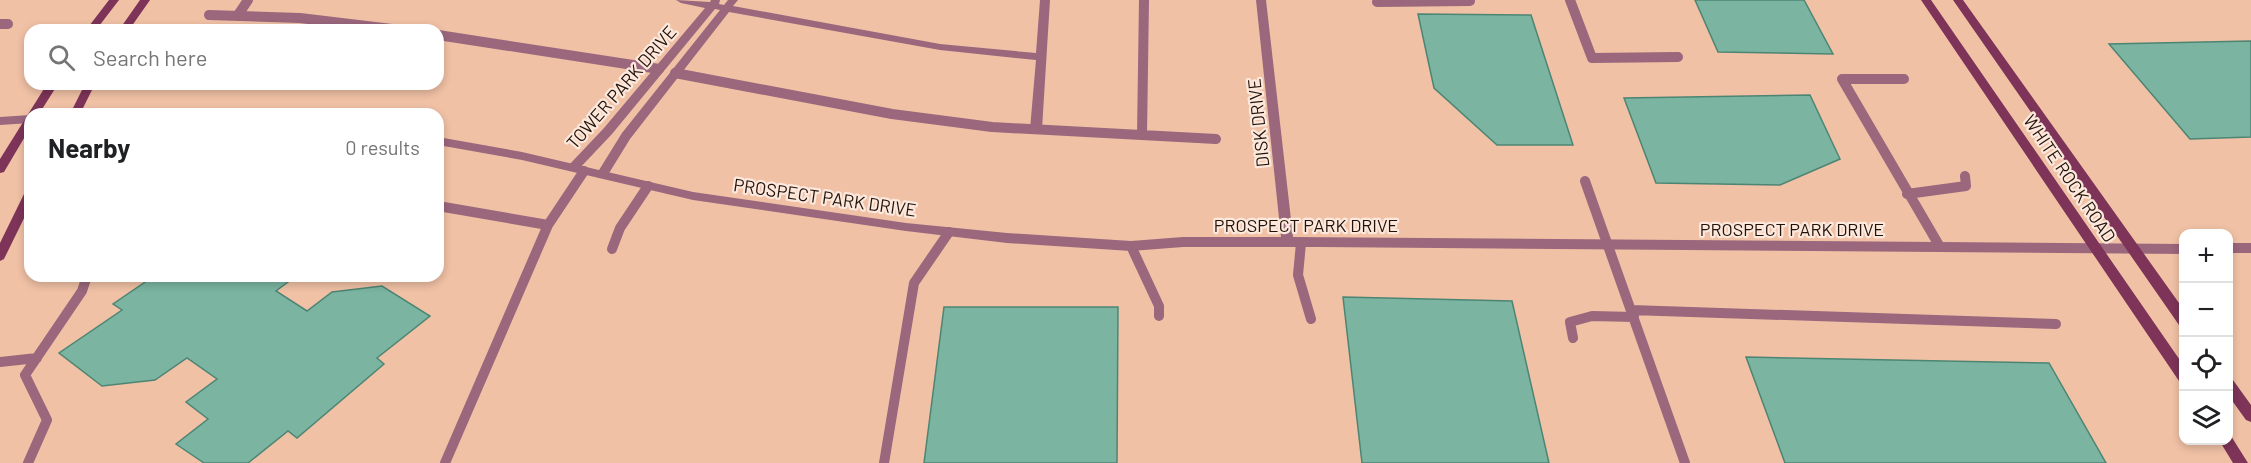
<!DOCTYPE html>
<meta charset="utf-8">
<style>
:root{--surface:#fff;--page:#f6f6f6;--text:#202124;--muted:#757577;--line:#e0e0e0}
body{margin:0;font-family:Barlow,sans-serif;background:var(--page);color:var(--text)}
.controls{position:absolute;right:18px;bottom:18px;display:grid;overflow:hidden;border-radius:12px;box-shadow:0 3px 9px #0003}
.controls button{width:54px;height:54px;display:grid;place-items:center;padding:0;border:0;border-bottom:2px solid var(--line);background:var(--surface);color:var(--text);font:30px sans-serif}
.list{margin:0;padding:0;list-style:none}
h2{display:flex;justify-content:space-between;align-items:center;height:78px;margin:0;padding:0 24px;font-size:26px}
h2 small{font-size:20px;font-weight:400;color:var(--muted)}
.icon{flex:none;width:33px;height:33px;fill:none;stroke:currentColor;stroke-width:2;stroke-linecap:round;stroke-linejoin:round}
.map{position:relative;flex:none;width:2251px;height:463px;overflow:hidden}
.search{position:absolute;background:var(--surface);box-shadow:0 3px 9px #0003;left:24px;top:24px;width:420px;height:66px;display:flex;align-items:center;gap:15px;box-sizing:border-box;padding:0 21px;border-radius:18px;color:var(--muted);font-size:22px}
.panel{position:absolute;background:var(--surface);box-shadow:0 3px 9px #0003;left:24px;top:108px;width:420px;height:174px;border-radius:18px}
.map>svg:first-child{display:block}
</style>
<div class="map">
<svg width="2251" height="463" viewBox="0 0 2251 463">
<rect width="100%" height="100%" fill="#f0c1a5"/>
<path fill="#7bb4a1" stroke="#4d8574" stroke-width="1.5" d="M 1695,0 L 1804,0 L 1833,54 L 1718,52 Z
M 1418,14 L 1531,15 L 1573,145 L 1497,145 L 1434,88 Z
M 2251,41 L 2251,137 L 2190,139 L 2109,44 Z
M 1810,95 L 1840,159 L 1780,185 L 1656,183 L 1624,98 Z
M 154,276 L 296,276 L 276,291 L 307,311 L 332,292 L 382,286 L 430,316 L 377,358 L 384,364 L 297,438 L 288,431 L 248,463 L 204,463 L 176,444 L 208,419 L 186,402 L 217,379 L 187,358 L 155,380 L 102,386 L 59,353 L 122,310 L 113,304 Z
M 1343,297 L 1512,301 L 1549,463 L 1362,463 Z
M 944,307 L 1118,307 L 1117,463 L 924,463 Z
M 1746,357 L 2049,363 L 2106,463 L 1785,463 Z"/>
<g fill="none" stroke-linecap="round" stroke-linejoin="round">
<path stroke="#9a677d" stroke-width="10" d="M 1570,0 L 1592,58 L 1678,57
M 1377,2 L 1470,1
M 209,15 L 300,18 L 400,30
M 238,15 L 248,0
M 0,24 L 8,24
M 438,35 L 659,69
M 675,73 L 892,114 L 992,127 L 1216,139
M 1904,79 L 1842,79 L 1940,247
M 1142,135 L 1144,0
M 1585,181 L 1685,463
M 1907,194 L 1966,186 L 1965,176
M 438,206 L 548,225
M 1301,243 L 1298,275 L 1311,319
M 1131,246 L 1159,306 L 1159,316
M 612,249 L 620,228 L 648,186
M 1631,310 L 2056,324
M 1573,338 L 1570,322 L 1592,316 L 1634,317
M 0,362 L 37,358
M 28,463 L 47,420 L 25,375 L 82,291 L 87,276
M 445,463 L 548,225 L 584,171
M 884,463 L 914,283 L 949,232"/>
<path fill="#9a677d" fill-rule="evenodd" d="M 676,0 L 710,2 L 711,0 L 720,0 L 719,4 L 724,5 L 728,0 L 738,0 L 733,6 L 940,44 L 1036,53 L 1040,0 L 1050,0 L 1042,129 L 1036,133 L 1030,129 L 1036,60 L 940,50 L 729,12 L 630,139 L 606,178 L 598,178 L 596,175 L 622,133 L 720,10 L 715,9 L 612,134 L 577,171 L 569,171 L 567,168 L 569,165 L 604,128 L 705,8 L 681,3 Z"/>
<path fill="#9a677d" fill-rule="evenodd" d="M 1256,0 L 1266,0 L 1293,237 L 2184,244 L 2184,254 L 1320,247 L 1183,247 L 1131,251 L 1007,243 L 906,231 L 693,200 L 522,160 L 438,145 L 438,137 L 522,152 L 693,192 L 906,223 L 1007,233 L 1131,241 L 1183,237 L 1281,237 Z
M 30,115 L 30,123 L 0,125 L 0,117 Z
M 2228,243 L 2251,243 L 2251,253 L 2228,253 Z"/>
<path fill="#7d3458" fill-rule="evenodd" d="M 109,0 L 119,0 L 96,30 L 86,30 Z
M 140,0 L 150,0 L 129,30 L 119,30 Z
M 1921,0 L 1931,0 L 2184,366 L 2184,382 L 2179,381 Z
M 1953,0 L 1963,0 L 2184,310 L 2184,326 L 2179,325 Z
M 47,84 L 58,84 L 39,114 L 30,114 L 30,128 L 4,172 L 0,173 L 0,159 Z
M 85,84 L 95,84 L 80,114 L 70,114 Z
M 30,190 L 30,206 L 4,259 L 0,261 L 0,243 L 24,194 Z
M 2228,379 L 2233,380 L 2251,405 L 2251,422 L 2246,420 L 2228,395 Z
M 2228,435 L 2231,436 L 2248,463 L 2233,463 L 2219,440 L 2228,440 Z"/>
</g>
<g text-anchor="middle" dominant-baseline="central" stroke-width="4.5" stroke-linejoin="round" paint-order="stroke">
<g font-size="18" fill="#221208" stroke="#fce8dd">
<text transform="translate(621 87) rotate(-49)">TOWER PARK DRIVE</text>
<text transform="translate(1258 123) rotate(-96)">DISK DRIVE</text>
<text transform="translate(2070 178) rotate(56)">WHITE ROCK ROAD</text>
<text transform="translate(825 197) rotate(8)">PROSPECT PARK DRIVE</text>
<text x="1306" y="225">PROSPECT PARK DRIVE</text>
<text x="1792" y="229">PROSPECT PARK DRIVE</text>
</g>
</g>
</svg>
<div class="controls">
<button>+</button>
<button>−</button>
<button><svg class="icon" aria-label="locate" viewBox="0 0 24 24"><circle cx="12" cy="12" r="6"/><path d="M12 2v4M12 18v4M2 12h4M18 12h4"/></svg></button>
<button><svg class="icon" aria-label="layers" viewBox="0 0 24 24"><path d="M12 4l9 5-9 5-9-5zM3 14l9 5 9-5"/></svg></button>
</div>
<div class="search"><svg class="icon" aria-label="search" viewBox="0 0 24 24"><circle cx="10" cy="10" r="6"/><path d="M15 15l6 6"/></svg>Search here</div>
<section class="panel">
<h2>Nearby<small>0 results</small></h2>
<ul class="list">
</ul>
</section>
</div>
